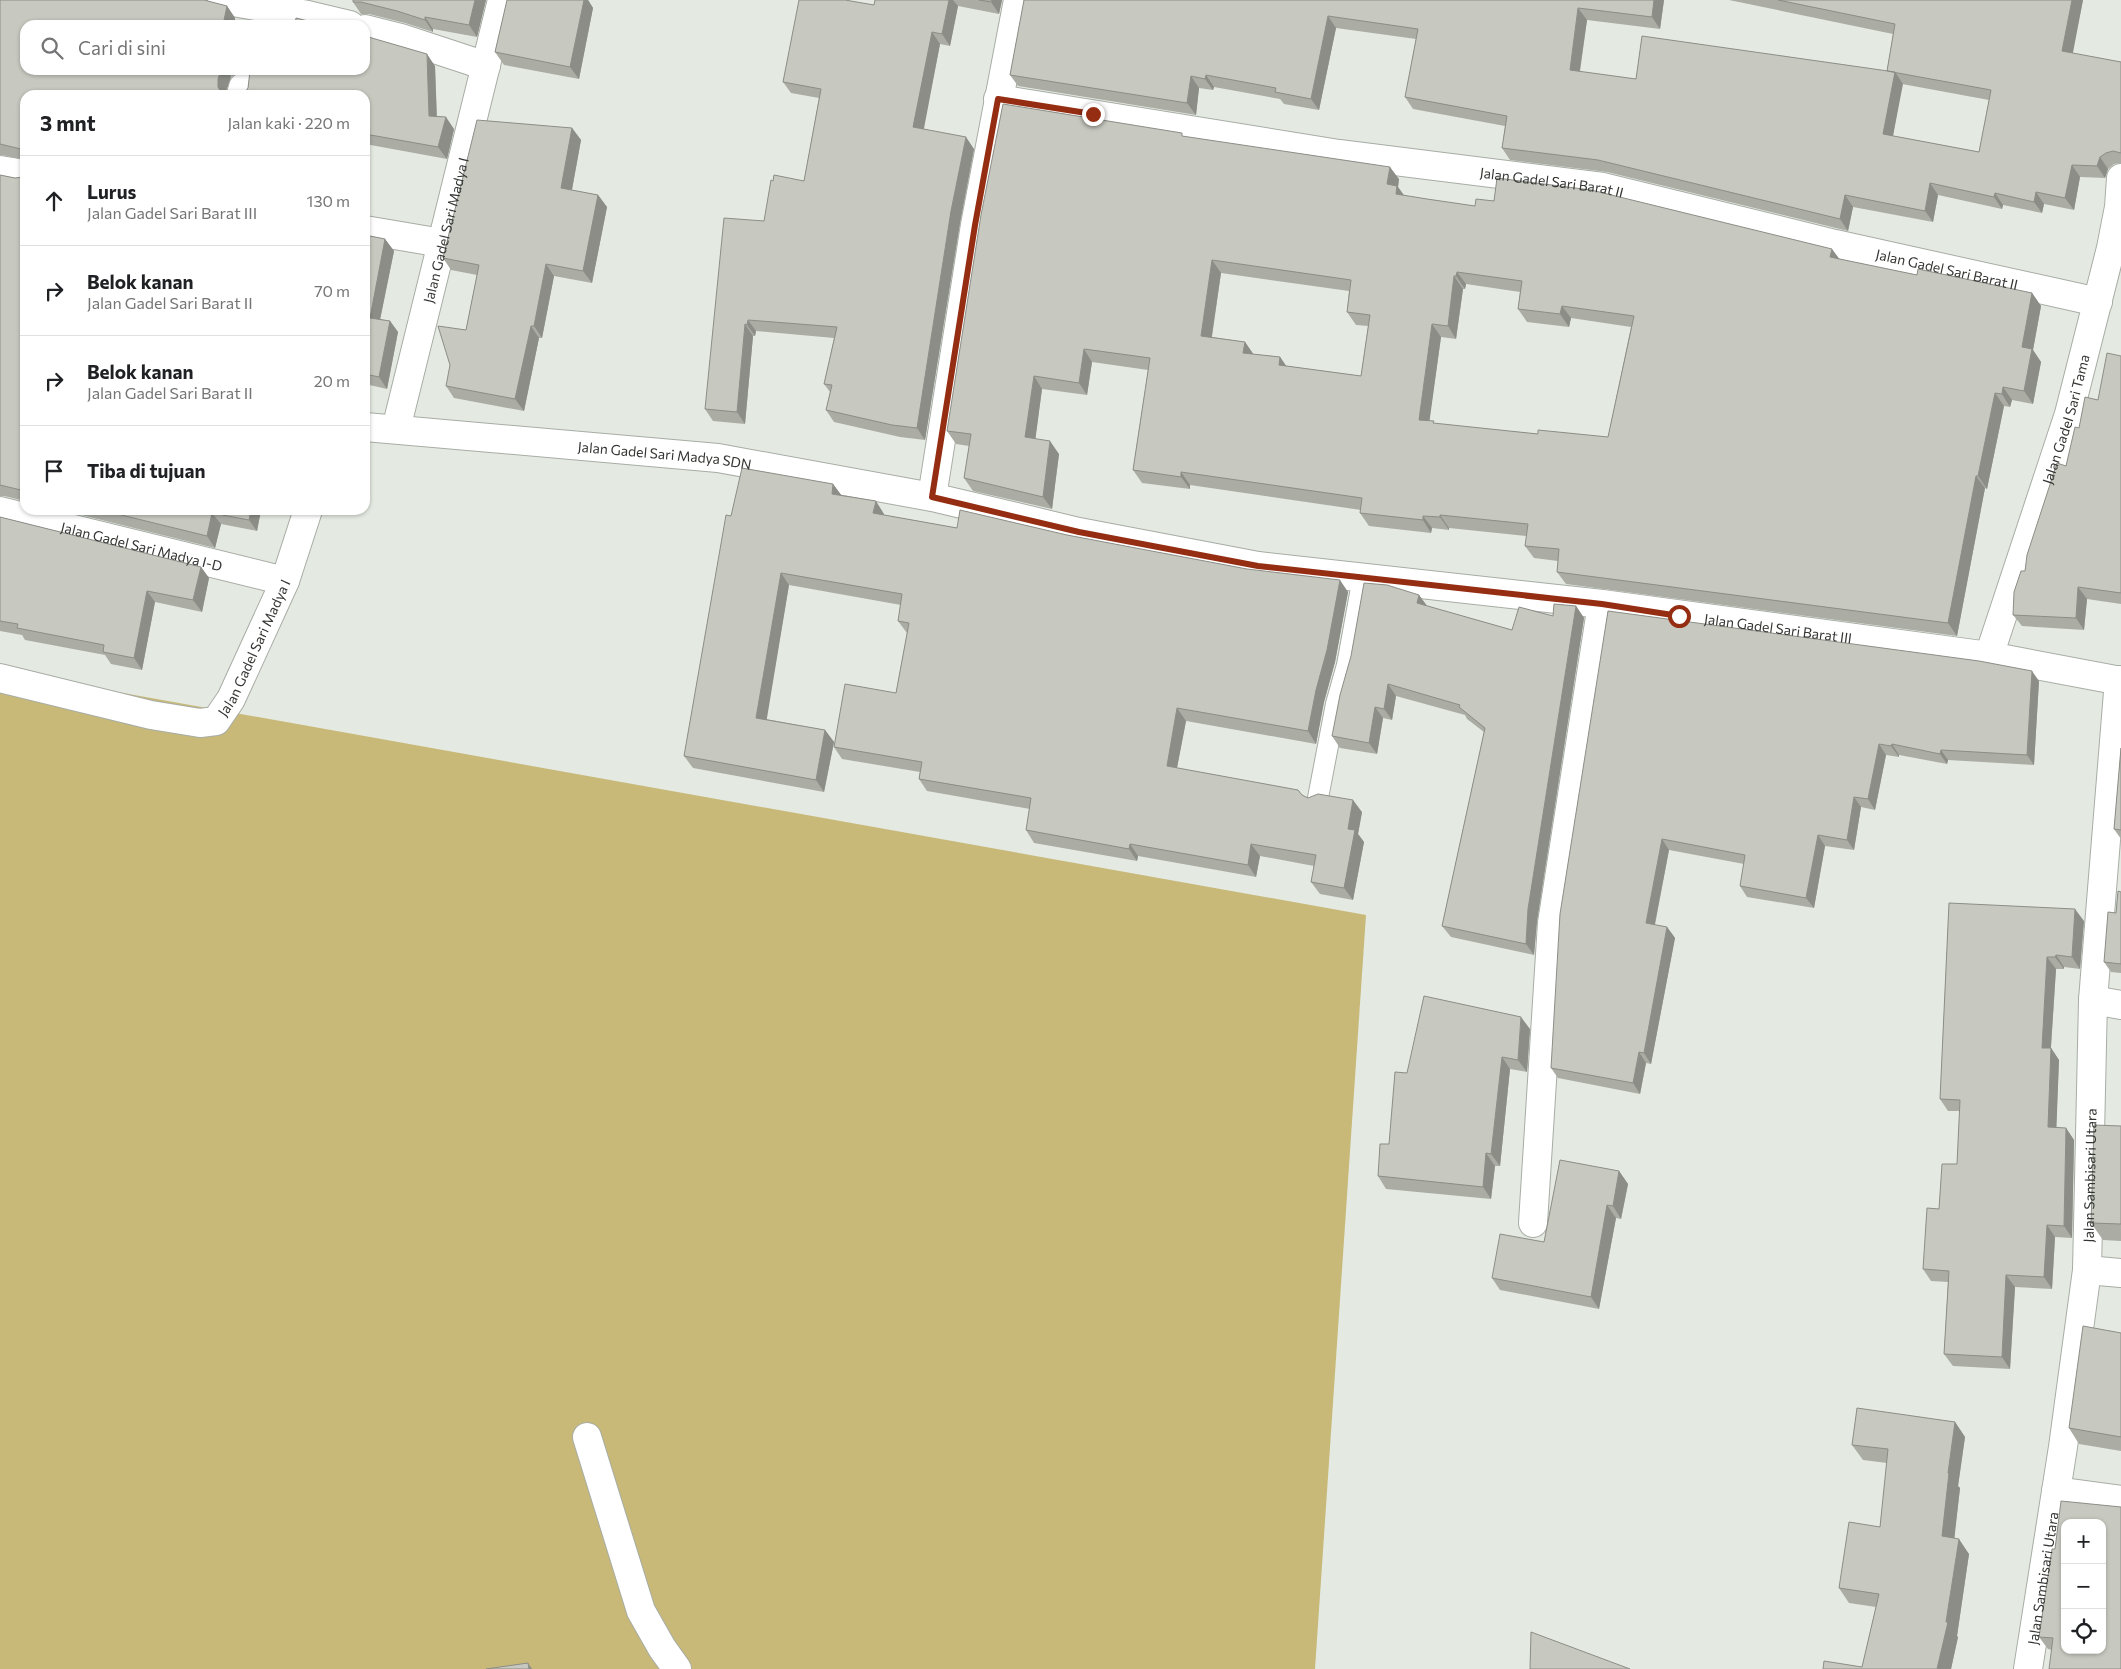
<!DOCTYPE html>
<html lang="id">
<meta charset="utf-8">
<style>
:root{--surface:#fff;--page:#f6f6f6;--text:#202124;--muted:#757577;--line:#e0e0e0}
body{margin:0;font-family:Commissioner,sans-serif;background:var(--page);color:var(--text)}
.controls{position:absolute;right:15px;bottom:15px;display:grid;overflow:hidden;border-radius:10px;box-shadow:0 1px 4px #0004}
.controls button{width:45px;height:45px;display:grid;place-items:center;padding:0;border:0;border-bottom:1px solid var(--line);background:var(--surface);color:var(--text);font:25px sans-serif}
.stop{position:absolute;width:15px;height:15px;margin:-11px;border:4px solid #952d12;border-radius:50%;background:#fff}
.stop.end{background:#952d12;border-color:#fff;box-shadow:0 1px 5px #0008}
.list{margin:0;padding:0;list-style:none}
h2{display:flex;justify-content:space-between;align-items:center;height:65px;margin:0;padding:0 20px;font-size:21px}
h2 small{font-size:16px;font-weight:400;color:var(--muted)}
.list li{display:grid;grid-template-columns:32px 1fr auto;gap:15px;align-items:center;box-sizing:border-box;height:90px;padding:0 20px;border-top:1px solid var(--line)}
.list b{display:block;font-size:19px;white-space:nowrap}
.list p{margin:0;font-size:16px;white-space:nowrap;color:var(--muted)}
.list em{font-size:16px;font-style:normal;color:var(--muted)}
.icon{flex:none;width:28px;height:28px;fill:none;stroke:currentColor;stroke-width:2;stroke-linecap:round;stroke-linejoin:round}
.map{position:relative;flex:none;width:2121px;height:1669px;overflow:hidden}
.search{position:absolute;background:var(--surface);box-shadow:0 1px 4px #0004;left:20px;top:20px;width:350px;height:55px;display:flex;align-items:center;gap:12px;box-sizing:border-box;padding:0 18px;border-radius:15px;color:var(--muted);font-size:19px}
.panel{position:absolute;background:var(--surface);box-shadow:0 1px 4px #0004;left:20px;top:90px;width:350px;height:425px;border-radius:15px}
.map>svg:first-child{display:block}
</style>
<div class="map">
<svg width="2121" height="1669" viewBox="0 0 2121 1669">
<rect width="100%" height="100%" fill="#e4eae2"/>
<path fill="#c8b979" d="M 0,671 L 1366,915 L 1315,1669 L 0,1669 Z"/>
<g fill="none" stroke-linecap="round" stroke-linejoin="round">
<defs>
<path id="lane" d="M 1318,798 L 1336,704 L 1347,665 L 1363,577"/>
<g id="street">
<path d="M 222,0 L 308,15 L 350,25"/>
<path d="M 365,29 L 401,38 L 486,66"/>
<path d="M 241,95 L 243,87"/>
<path id="s1" d="M 998,99 L 1339,154 L 1603,187 L 1835,244 L 2098,302"/>
<path d="M 0,170 L 25,174"/>
<path d="M 365,230 L 442,243"/>
<path id="s2" d="M 365,427 L 718,458 L 932,497 L 1079,532 L 1258,566 L 1602,604 L 1989,656 L 2121,681"/>
<path id="s3" d="M 396,429 L 502,0"/>
<path d="M 932,497 L 975,225 L 1018,0"/>
<path id="s4" d="M 0,511 L 285,581"/>
<path id="s5" d="M 1989,656 L 2069,414 L 2111,248 L 2119,207 L 2121,178"/>
<path id="s6" d="M 0,678 L 151,715 L 200,723 L 216,721 L 231,699 L 285,581 L 308,510"/>
<path d="M 2093,1000 L 2121,1005"/>
<path d="M 1533,1223 L 1552,923 L 1602,604"/>
<path d="M 2087,1270 L 2121,1273"/>
<path d="M 587,1437 L 641,1611 L 662,1648 L 677,1669"/>
<path d="M 2056,1491 L 2121,1500"/>
<path id="s7" d="M 2028,1669 L 2063,1447 L 2087,1270 L 2093,1000 L 2119,680"/>
</g>
</defs>
<use href="#lane" stroke="#a7ada5" stroke-width="22"/>
<use href="#street" stroke="#a7ada5" stroke-width="30"/>
<use href="#lane" stroke="#fff" stroke-width="20"/>
<use href="#street" stroke="#fff" stroke-width="28"/>
</g>
<path fill="#abada5" fill-rule="evenodd" d="M 0,0 L 207,1 L 227,6 L 235,18 L 234,25 L 25,25 L 25,70 L 365,70 L 435,66 L 437,116 L 454,129 L 447,159 L 365,144 L 365,95 L 244,94 L 248,88 L 250,73 L 247,72 L 239,72 L 231,77 L 226,91 L 226,95 L 25,95 L 25,160 L 2,155 L 0,155 Z
M 353,0 L 486,0 L 477,37 L 433,29 L 433,32 L 405,23 L 369,14 L 361,14 L 353,2 Z
M 507,0 L 588,0 L 593,8 L 579,79 L 504,65 L 495,52 Z
M 875,0 L 1002,0 L 999,14 L 958,6 L 950,46 L 940,44 L 923,129 L 974,149 L 960,223 L 925,440 L 900,437 L 834,422 L 826,410 L 830,392 L 824,384 L 834,338 L 756,331 L 755,336 L 753,336 L 745,424 L 713,421 L 705,409 L 764,221 L 804,181 L 819,98 L 791,93 L 783,82 L 874,5 Z
M 1024,0 L 1664,0 L 1660,29 L 1587,20 L 1580,72 L 1636,79 L 1887,71 L 1893,34 L 1729,0 L 2083,0 L 2072,53 L 2121,62 L 2121,163 L 2114,164 L 2108,169 L 2105,178 L 2080,177 L 2074,210 L 2044,204 L 2042,213 L 2003,205 L 2002,209 L 1938,195 L 1933,222 L 1853,207 L 1848,231 L 1607,172 L 1510,160 L 1502,148 L 1505,126 L 1413,109 L 1405,97 L 1416,39 L 1336,28 L 1319,110 L 1284,104 L 1280,99 L 1214,87 L 1213,90 L 1199,88 L 1196,115 L 1018,86 L 1010,75 ZM 1902,84 L 1989,100 L 1979,152 L 1893,136 Z
M 572,128 L 581,140 L 572,190 L 598,195 L 607,207 L 592,283 L 554,276 L 542,338 L 539,338 L 524,411 L 454,398 L 446,386 L 466,330 L 477,275 L 451,270 L 443,258 Z
M 1185,137 L 1399,179 L 1398,187 L 1404,196 L 1839,259 L 1917,275 L 2032,293 L 2041,306 L 2033,350 L 2041,362 L 2033,404 L 2012,400 L 2010,407 L 2004,406 L 1987,489 L 1985,488 L 1957,636 L 1566,584 L 1557,572 L 1558,561 L 1534,558 L 1525,546 L 1527,536 L 1449,528 L 1449,530 L 1432,528 L 1431,533 L 1369,526 L 1360,513 L 1361,510 L 1190,485 L 1190,489 L 1142,483 L 1133,470 L 1148,370 L 1092,362 L 1087,395 L 1042,389 L 1035,439 L 1059,454 L 1052,509 L 973,491 L 964,478 L 969,446 L 956,444 L 947,431 ZM 1221,273 L 1349,291 L 1347,312 L 1356,325 L 1368,326 L 1361,376 L 1286,366 L 1280,357 L 1253,354 L 1245,342 L 1212,337 ZM 1466,284 L 1520,292 L 1518,309 L 1527,322 L 1569,327 L 1571,318 L 1631,327 L 1608,437 L 1538,434 L 1436,424 L 1429,421 L 1441,337 L 1456,339 L 1463,289 L 1465,289 Z
M 0,175 L 15,178 L 23,177 L 25,175 L 25,501 L 4,496 L 0,496 Z
M 365,235 L 385,239 L 394,251 L 380,319 L 390,321 L 398,332 L 387,389 L 365,384 Z
M 2121,356 L 2121,604 L 2087,599 L 2084,630 L 2022,626 L 2013,615 L 2025,571 L 2066,466 L 2079,428 L 2098,400 Z
M 833,484 L 841,495 L 884,514 L 884,515 L 957,528 L 1067,535 L 1348,592 L 1335,662 L 1324,702 L 1316,744 L 1186,721 L 1177,768 L 1302,795 L 1308,798 L 1362,812 L 1358,834 L 1364,842 L 1353,900 L 1320,894 L 1311,882 L 1314,866 L 1260,856 L 1256,877 L 1138,856 L 1137,861 L 1034,843 L 1026,830 L 1030,809 L 927,791 L 919,779 L 920,772 L 842,759 L 834,747 L 896,693 L 907,633 L 898,621 L 901,605 L 789,585 L 766,719 L 825,730 L 834,742 L 824,792 L 693,768 L 684,756 L 731,516 Z
M 61,510 L 261,510 L 257,531 L 221,524 L 215,548 Z
M 0,517 L 201,567 L 209,578 L 202,612 L 155,602 L 142,670 L 111,664 L 105,655 L 25,640 L 22,635 L 0,631 Z
M 1419,595 L 1427,606 L 1512,630 L 1553,616 L 1576,606 L 1584,618 L 1537,921 L 1534,955 L 1451,937 L 1442,926 L 1484,732 L 1467,719 L 1465,715 L 1396,696 L 1392,720 L 1383,718 L 1377,754 L 1340,748 L 1332,736 Z
M 1608,611 L 2039,681 L 2034,765 L 1948,760 L 1947,764 L 1899,755 L 1899,757 L 1886,755 L 1875,810 L 1861,807 L 1854,850 L 1825,846 L 1814,908 L 1747,897 L 1740,886 L 1744,864 L 1669,850 L 1655,925 L 1667,927 L 1675,938 L 1651,1064 L 1646,1063 L 1640,1094 L 1558,1078 L 1551,1068 Z
M 2121,748 L 2121,839 L 2114,829 Z
M 2121,892 L 2121,973 L 2111,972 L 2104,962 Z
M 1949,903 L 2084,921 L 2080,969 L 2064,967 L 2064,969 L 2056,969 L 2051,1048 L 2059,1060 L 2056,1128 L 2066,1128 L 2074,1140 L 2072,1238 L 2055,1237 L 2052,1289 L 2015,1287 L 2010,1369 L 1953,1366 L 1944,1354 L 1948,1282 L 1931,1281 L 1923,1269 L 1939,1209 L 1957,1164 L 1960,1111 L 1948,1111 L 1940,1099 Z
M 1530,1029 L 1527,1072 L 1510,1069 L 1500,1166 L 1495,1166 L 1491,1199 L 1386,1189 L 1378,1176 L 1389,1144 L 1407,1073 Z
M 2121,1126 L 2121,1241 L 2103,1240 L 2091,1223 Z
M 1619,1171 L 1628,1184 L 1621,1219 L 1616,1218 L 1599,1309 L 1500,1290 L 1492,1278 L 1544,1242 Z
M 2121,1333 L 2121,1451 L 2079,1444 L 2069,1428 Z
M 1955,1422 L 1965,1437 L 1958,1486 L 1960,1488 L 1954,1538 L 1969,1554 L 1957,1636 L 1958,1637 L 1951,1669 L 1823,1669 L 1862,1667 L 1876,1607 L 1849,1603 L 1839,1588 L 1880,1527 L 1887,1463 L 1863,1460 L 1852,1445 Z
M 2121,1507 L 2052,1650 L 2048,1649 L 2039,1637 L 2055,1549 Z"/>
<path fill="#8b8d86" d="M 475,0 L 486,0 L 477,37 L 469,25 Z
M 584,0 L 588,0 L 593,8 L 579,79 L 570,67 Z
M 949,0 L 953,0 L 958,6 L 950,46 L 942,34 Z
M 992,0 L 1002,0 L 999,14 L 991,2 Z
M 1654,0 L 1664,0 L 1660,29 L 1652,17 Z
M 2072,0 L 2083,0 L 2071,63 L 2062,51 Z
M 227,6 L 235,18 L 234,25 L 223,25 Z
M 1578,8 L 1587,20 L 1578,82 L 1570,70 Z
M 1328,16 L 1336,28 L 1319,110 L 1311,99 Z
M 425,17 L 433,29 L 433,32 L 425,20 Z
M 932,32 L 940,44 L 922,139 L 913,127 Z
M 427,54 L 435,66 L 437,127 L 429,116 Z
M 221,70 L 227,70 L 231,77 L 226,91 L 226,95 L 222,95 L 218,87 L 218,79 Z
M 1895,72 L 1903,84 L 1891,146 L 1883,134 Z
M 1206,75 L 1214,87 L 1213,90 L 1205,79 Z
M 1191,76 L 1199,88 L 1196,115 L 1187,103 Z
M 446,117 L 454,129 L 447,159 L 438,147 Z
M 572,128 L 581,140 L 570,200 L 561,188 Z
M 966,137 L 974,149 L 960,223 L 925,440 L 917,428 L 951,211 Z
M 2100,157 L 2108,169 L 2105,178 L 2097,166 Z
M 2072,165 L 2080,177 L 2074,210 L 2065,198 Z
M 1390,167 L 1399,179 L 1398,187 L 1406,198 L 1405,207 L 1387,184 Z
M 1930,183 L 1938,195 L 1933,222 L 1925,211 Z
M 2036,192 L 2044,204 L 2042,213 L 2034,202 Z
M 1995,193 L 2003,205 L 2002,209 L 1994,197 Z
M 598,195 L 607,207 L 592,283 L 583,271 Z
M 1845,195 L 1853,207 L 1848,231 L 1840,219 Z
M 385,239 L 394,251 L 378,330 L 370,318 Z
M 1832,249 L 1841,261 L 1830,257 Z
M 1212,260 L 1221,273 L 1210,348 L 1201,336 Z
M 546,264 L 554,276 L 542,338 L 534,326 Z
M 1457,272 L 1466,284 L 1465,289 L 1456,276 Z
M 1454,276 L 1463,289 L 1456,339 L 1448,326 Z
M 2032,293 L 2041,306 L 2033,350 L 2041,362 L 2033,404 L 2024,391 L 2022,347 Z
M 1562,306 L 1571,318 L 1569,327 L 1560,314 Z
M 748,320 L 756,331 L 755,336 L 747,325 Z
M 390,321 L 398,332 L 387,389 L 379,377 Z
M 745,324 L 753,336 L 745,424 L 737,412 Z
M 1432,324 L 1441,337 L 1428,432 L 1419,420 Z
M 531,326 L 539,338 L 524,411 L 515,399 Z
M 1245,342 L 1254,355 L 1243,353 Z
M 1084,349 L 1092,362 L 1087,395 L 1079,383 Z
M 1280,357 L 1289,370 L 1279,365 Z
M 1034,376 L 1042,389 L 1034,450 L 1025,437 Z
M 2003,387 L 2012,400 L 2010,407 L 2002,394 Z
M 1995,393 L 2004,406 L 1987,489 L 1978,476 Z
M 1050,441 L 1059,454 L 1052,509 L 1043,497 Z
M 1181,472 L 1190,485 L 1190,489 L 1181,477 Z
M 1976,476 L 1985,488 L 1957,636 L 1948,623 Z
M 833,484 L 842,496 L 832,494 Z
M 876,501 L 884,514 L 882,525 L 873,513 Z
M 251,510 L 261,510 L 257,531 L 249,520 Z
M 212,513 L 221,524 L 215,548 L 207,536 Z
M 1440,515 L 1449,528 L 1449,530 L 1440,517 Z
M 1423,516 L 1432,528 L 1431,533 L 1423,520 Z
M 201,567 L 209,578 L 202,612 L 193,600 Z
M 781,573 L 789,585 L 765,730 L 756,718 Z
M 1340,580 L 1348,592 L 1335,662 L 1324,702 L 1316,744 L 1308,731 L 1316,690 Z
M 2078,587 L 2087,599 L 2084,630 L 2076,618 Z
M 147,591 L 155,602 L 142,670 L 134,658 Z
M 1419,595 L 1427,606 L 1417,603 Z
M 1576,606 L 1584,618 L 1537,921 L 1534,955 L 1526,944 L 1528,909 Z
M 2032,671 L 2039,681 L 2034,765 L 2027,755 Z
M 1388,684 L 1396,696 L 1392,720 L 1384,709 Z
M 1375,707 L 1383,718 L 1377,754 L 1369,743 Z
M 1177,708 L 1186,721 L 1175,778 L 1167,766 Z
M 825,730 L 834,742 L 824,792 L 816,780 Z
M 1879,744 L 1886,755 L 1875,810 L 1868,799 Z
M 1892,744 L 1899,755 L 1899,757 L 1891,746 Z
M 1941,750 L 1948,760 L 1947,764 L 1940,754 Z
M 1854,797 L 1861,807 L 1854,850 L 1847,840 Z
M 1353,800 L 1362,812 L 1358,834 L 1364,842 L 1353,900 L 1344,888 L 1348,829 Z
M 1818,835 L 1825,846 L 1814,908 L 1806,898 Z
M 1662,839 L 1669,850 L 1653,933 L 1646,923 Z
M 1130,844 L 1138,856 L 1137,861 L 1129,849 Z
M 1251,844 L 1260,856 L 1256,877 L 1248,865 Z
M 2075,909 L 2084,921 L 2080,969 L 2072,957 Z
M 1667,927 L 1675,938 L 1651,1064 L 1644,1053 Z
M 2056,955 L 2064,967 L 2064,969 L 2055,957 Z
M 2047,957 L 2056,969 L 2050,1060 L 2042,1048 Z
M 1521,1017 L 1530,1029 L 1527,1072 L 1518,1060 Z
M 2051,1048 L 2059,1060 L 2056,1139 L 2048,1127 Z
M 1639,1052 L 1646,1063 L 1640,1094 L 1633,1083 Z
M 1502,1057 L 1510,1069 L 1500,1166 L 1491,1154 Z
M 2066,1128 L 2074,1140 L 2072,1238 L 2064,1226 Z
M 1486,1153 L 1495,1166 L 1491,1199 L 1483,1187 Z
M 1619,1171 L 1628,1184 L 1621,1219 L 1613,1206 Z
M 1607,1205 L 1616,1218 L 1599,1309 L 1591,1297 Z
M 2047,1225 L 2055,1237 L 2052,1289 L 2044,1277 Z
M 2006,1275 L 2015,1287 L 2010,1369 L 2002,1357 Z
M 1955,1422 L 1965,1437 L 1958,1486 L 1960,1488 L 1953,1551 L 1942,1536 L 1948,1473 Z
M 1959,1539 L 1969,1554 L 1957,1636 L 1958,1637 L 1951,1669 L 1937,1669 L 1946,1622 Z
M 528,1663 L 532,1669 L 529,1669 Z"/>
<path fill="#c7c9c0" stroke="#8b8d86" fill-rule="evenodd" d="M 0,0 L 204,0 L 227,6 L 223,25 L 25,25 L 25,70 L 221,70 L 218,79 L 218,87 L 222,94 L 223,95 L 25,95 L 25,150 L 0,144 Z
M 353,0 L 475,0 L 469,25 L 425,17 L 425,20 L 397,11 L 361,2 L 353,2 Z
M 507,0 L 584,0 L 570,67 L 495,52 Z
M 799,0 L 845,0 L 874,5 L 875,0 L 949,0 L 942,34 L 932,32 L 913,127 L 966,137 L 951,211 L 917,428 L 892,425 L 826,410 L 832,385 L 824,384 L 837,327 L 748,320 L 747,325 L 745,324 L 737,412 L 705,409 L 724,218 L 764,221 L 771,180 L 773,181 L 774,175 L 804,181 L 821,89 L 783,82 Z
M 979,0 L 992,0 L 991,2 Z
M 1024,0 L 1654,0 L 1652,17 L 1578,8 L 1570,70 L 1636,79 L 1642,36 L 1895,72 L 1883,134 L 1979,152 L 1991,90 L 1887,71 L 1895,24 L 1778,0 L 2072,0 L 2062,51 L 2121,62 L 2121,153 L 2113,151 L 2106,153 L 2100,157 L 2097,166 L 2072,165 L 2065,198 L 2036,192 L 2034,202 L 1995,193 L 1994,197 L 1930,183 L 1925,211 L 1845,195 L 1840,219 L 1598,160 L 1502,148 L 1507,116 L 1405,97 L 1418,29 L 1328,16 L 1311,99 L 1275,92 L 1276,88 L 1206,75 L 1205,79 L 1191,76 L 1187,103 L 1010,75 Z
M 296,18 L 324,25 L 295,25 Z
M 365,36 L 427,54 L 429,116 L 446,117 L 438,147 L 365,134 L 365,95 L 243,95 L 248,88 L 250,71 L 249,70 L 365,70 Z
M 1003,104 L 1182,133 L 1182,136 L 1390,167 L 1387,184 L 1397,186 L 1396,194 L 1427,199 L 1475,206 L 1476,199 L 1494,201 L 1497,178 L 1591,190 L 1832,249 L 1830,257 L 1917,275 L 1918,269 L 2032,293 L 2022,347 L 2032,349 L 2024,391 L 2003,387 L 2002,394 L 1995,393 L 1978,476 L 1976,476 L 1948,623 L 1557,572 L 1559,549 L 1525,546 L 1528,524 L 1440,515 L 1440,517 L 1423,516 L 1423,520 L 1360,513 L 1362,498 L 1181,472 L 1181,477 L 1133,470 L 1150,358 L 1084,349 L 1079,383 L 1034,376 L 1025,437 L 1050,441 L 1043,497 L 964,478 L 971,434 L 947,431 L 981,215 ZM 1212,260 L 1351,280 L 1347,312 L 1370,315 L 1361,376 L 1279,365 L 1280,357 L 1243,353 L 1245,342 L 1201,336 ZM 1457,272 L 1522,281 L 1518,309 L 1560,314 L 1562,306 L 1634,316 L 1608,437 L 1538,430 L 1538,434 L 1433,423 L 1434,421 L 1419,420 L 1432,324 L 1448,326 L 1454,276 L 1456,276 Z
M 477,120 L 572,128 L 561,188 L 598,195 L 583,271 L 546,264 L 534,326 L 531,326 L 515,399 L 446,386 L 450,365 L 438,326 L 466,330 L 479,265 L 443,258 Z
M 0,175 L 15,178 L 23,177 L 25,175 L 25,491 L 0,485 Z
M 365,235 L 385,239 L 370,318 L 390,321 L 379,377 L 365,374 Z
M 2107,353 L 2121,356 L 2121,593 L 2078,587 L 2076,618 L 2013,615 L 2014,592 L 2021,571 L 2025,571 L 2027,555 L 2057,463 L 2066,466 L 2075,427 L 2079,428 L 2085,397 L 2098,400 Z
M 742,468 L 833,484 L 832,494 L 876,501 L 873,513 L 957,528 L 960,510 L 1067,535 L 1247,569 L 1340,580 L 1327,650 L 1316,690 L 1308,731 L 1177,708 L 1167,766 L 1298,790 L 1302,795 L 1308,798 L 1318,794 L 1353,800 L 1348,829 L 1355,830 L 1344,888 L 1311,882 L 1316,855 L 1251,844 L 1248,865 L 1130,844 L 1129,849 L 1026,830 L 1031,798 L 919,779 L 922,762 L 834,747 L 845,684 L 896,693 L 909,623 L 898,621 L 902,594 L 781,573 L 756,718 L 825,730 L 816,780 L 684,756 L 726,515 L 731,516 Z
M 101,510 L 251,510 L 249,520 L 212,513 L 207,536 Z
M 0,517 L 201,567 L 193,600 L 147,591 L 134,658 L 103,652 L 104,645 L 17,628 L 18,624 L 0,621 Z
M 1364,583 L 1387,585 L 1419,595 L 1417,603 L 1512,630 L 1519,607 L 1553,616 L 1554,604 L 1576,606 L 1528,909 L 1526,944 L 1442,926 L 1485,728 L 1459,707 L 1460,705 L 1388,684 L 1384,709 L 1375,707 L 1369,743 L 1332,736 L 1340,695 L 1351,656 Z
M 1608,611 L 1979,661 L 2032,671 L 2027,755 L 1941,750 L 1940,754 L 1892,744 L 1891,746 L 1879,744 L 1868,799 L 1854,797 L 1847,840 L 1818,835 L 1806,898 L 1740,886 L 1745,855 L 1662,839 L 1646,923 L 1667,927 L 1644,1053 L 1639,1052 L 1633,1083 L 1551,1068 L 1560,914 Z
M 2121,748 L 2121,830 L 2114,829 Z
M 2118,891 L 2121,892 L 2121,964 L 2104,962 L 2108,912 L 2116,913 Z
M 1949,903 L 2075,909 L 2072,957 L 2056,955 L 2055,957 L 2047,957 L 2042,1048 L 2051,1048 L 2048,1127 L 2066,1128 L 2064,1226 L 2047,1225 L 2044,1277 L 2006,1275 L 2002,1357 L 1944,1354 L 1949,1271 L 1923,1269 L 1927,1208 L 1939,1209 L 1942,1164 L 1957,1164 L 1960,1100 L 1940,1099 Z
M 1424,996 L 1521,1017 L 1518,1060 L 1502,1057 L 1491,1154 L 1486,1153 L 1483,1187 L 1378,1176 L 1380,1144 L 1389,1144 L 1395,1072 L 1407,1073 Z
M 2094,1125 L 2121,1126 L 2121,1224 L 2091,1223 Z
M 1560,1160 L 1619,1171 L 1613,1206 L 1607,1205 L 1591,1297 L 1492,1278 L 1500,1234 L 1544,1242 Z
M 2083,1326 L 2121,1333 L 2121,1437 L 2069,1428 Z
M 1857,1408 L 1955,1422 L 1948,1473 L 1949,1473 L 1942,1536 L 1959,1539 L 1946,1622 L 1948,1622 L 1937,1669 L 1823,1669 L 1824,1661 L 1862,1667 L 1879,1594 L 1839,1588 L 1849,1522 L 1880,1527 L 1888,1449 L 1852,1445 Z
M 2061,1501 L 2121,1507 L 2121,1669 L 2049,1669 L 2053,1638 L 2039,1637 L 2052,1549 L 2055,1549 ZM 2065,1523 L 2102,1523 L 2102,1650 L 2065,1650 Z
M 1531,1632 L 1630,1669 L 1530,1669 Z
M 528,1663 L 529,1669 L 486,1669 Z"/>
<g fill="none" stroke-linecap="round" stroke-linejoin="round">
<path stroke="#952d12" stroke-width="6" d="M 1093,114 L 998,99 L 975,225 L 932,497 L 1079,532 L 1258,566 L 1602,604 L 1679,616"/>
</g>
<g text-anchor="middle" dominant-baseline="central" stroke-width="4.5" stroke-linejoin="round" paint-order="stroke">
<g font-size="14" fill="#343633" stroke="#f1f7ef">
<text stroke="none"><textPath href="#s1" startOffset="560">Jalan Gadel Sari Barat II</textPath></text>
<text stroke="none"><textPath href="#s3" startOffset="205">Jalan Gadel Sari Madya I</textPath></text>
<text stroke="none"><textPath href="#s1" startOffset="965">Jalan Gadel Sari Barat II</textPath></text>
<text stroke="none"><textPath href="#s5" startOffset="249">Jalan Gadel Sari Tama</textPath></text>
<text stroke="none"><textPath href="#s2" startOffset="301">Jalan Gadel Sari Madya SDN</textPath></text>
<text stroke="none"><textPath href="#s4" startOffset="146">Jalan Gadel Sari Madya I-D</textPath></text>
<text stroke="none"><textPath href="#s2" startOffset="1429">Jalan Gadel Sari Barat III</textPath></text>
<text stroke="none"><textPath href="#s6" startOffset="304">Jalan Gadel Sari Madya I</textPath></text>
<text stroke="none"><textPath href="#s7" startOffset="498">Jalan Sambisari Utara</textPath></text>
<text stroke="none"><textPath href="#s7" startOffset="92">Jalan Sambisari Utara</textPath></text>
</g>
</g>
</svg>
<div class="controls">
<button>+</button>
<button>−</button>
<button><svg class="icon" aria-label="locate" viewBox="0 0 24 24"><circle cx="12" cy="12" r="6"/><path d="M12 2v4M12 18v4M2 12h4M18 12h4"/></svg></button>
</div>
<div class="stop" style="left:1679px;top:616px"></div>
<div class="stop end" style="left:1093px;top:114px"></div>
<div class="search"><svg class="icon" aria-label="search" viewBox="0 0 24 24"><circle cx="10" cy="10" r="6"/><path d="M15 15l6 6"/></svg>Cari di sini</div>
<section class="panel">
<h2>3 mnt<small>Jalan kaki · 220 m</small></h2>
<ul class="list">
<li><svg class="icon" aria-label="ahead" viewBox="0 0 24 24"><path d="M12 20V5M6 11l6-6 6 6"/></svg><div><b>Lurus</b><p>Jalan Gadel Sari Barat III</p></div><em>130 m</em></li>
<li><svg class="icon" aria-label="right" viewBox="0 0 24 24"><path d="M7 20v-9h11M14 6l5 5-5 5"/></svg><div><b>Belok kanan</b><p>Jalan Gadel Sari Barat II</p></div><em>70 m</em></li>
<li><svg class="icon" aria-label="right" viewBox="0 0 24 24"><path d="M7 20v-9h11M14 6l5 5-5 5"/></svg><div><b>Belok kanan</b><p>Jalan Gadel Sari Barat II</p></div><em>20 m</em></li>
<li><svg class="icon" aria-label="arrive" viewBox="0 0 24 24"><path d="M6 21V4h12l-3 4 3 4H6"/></svg><div><b>Tiba di tujuan</b></div></li>
</ul>
</section>
</div>
